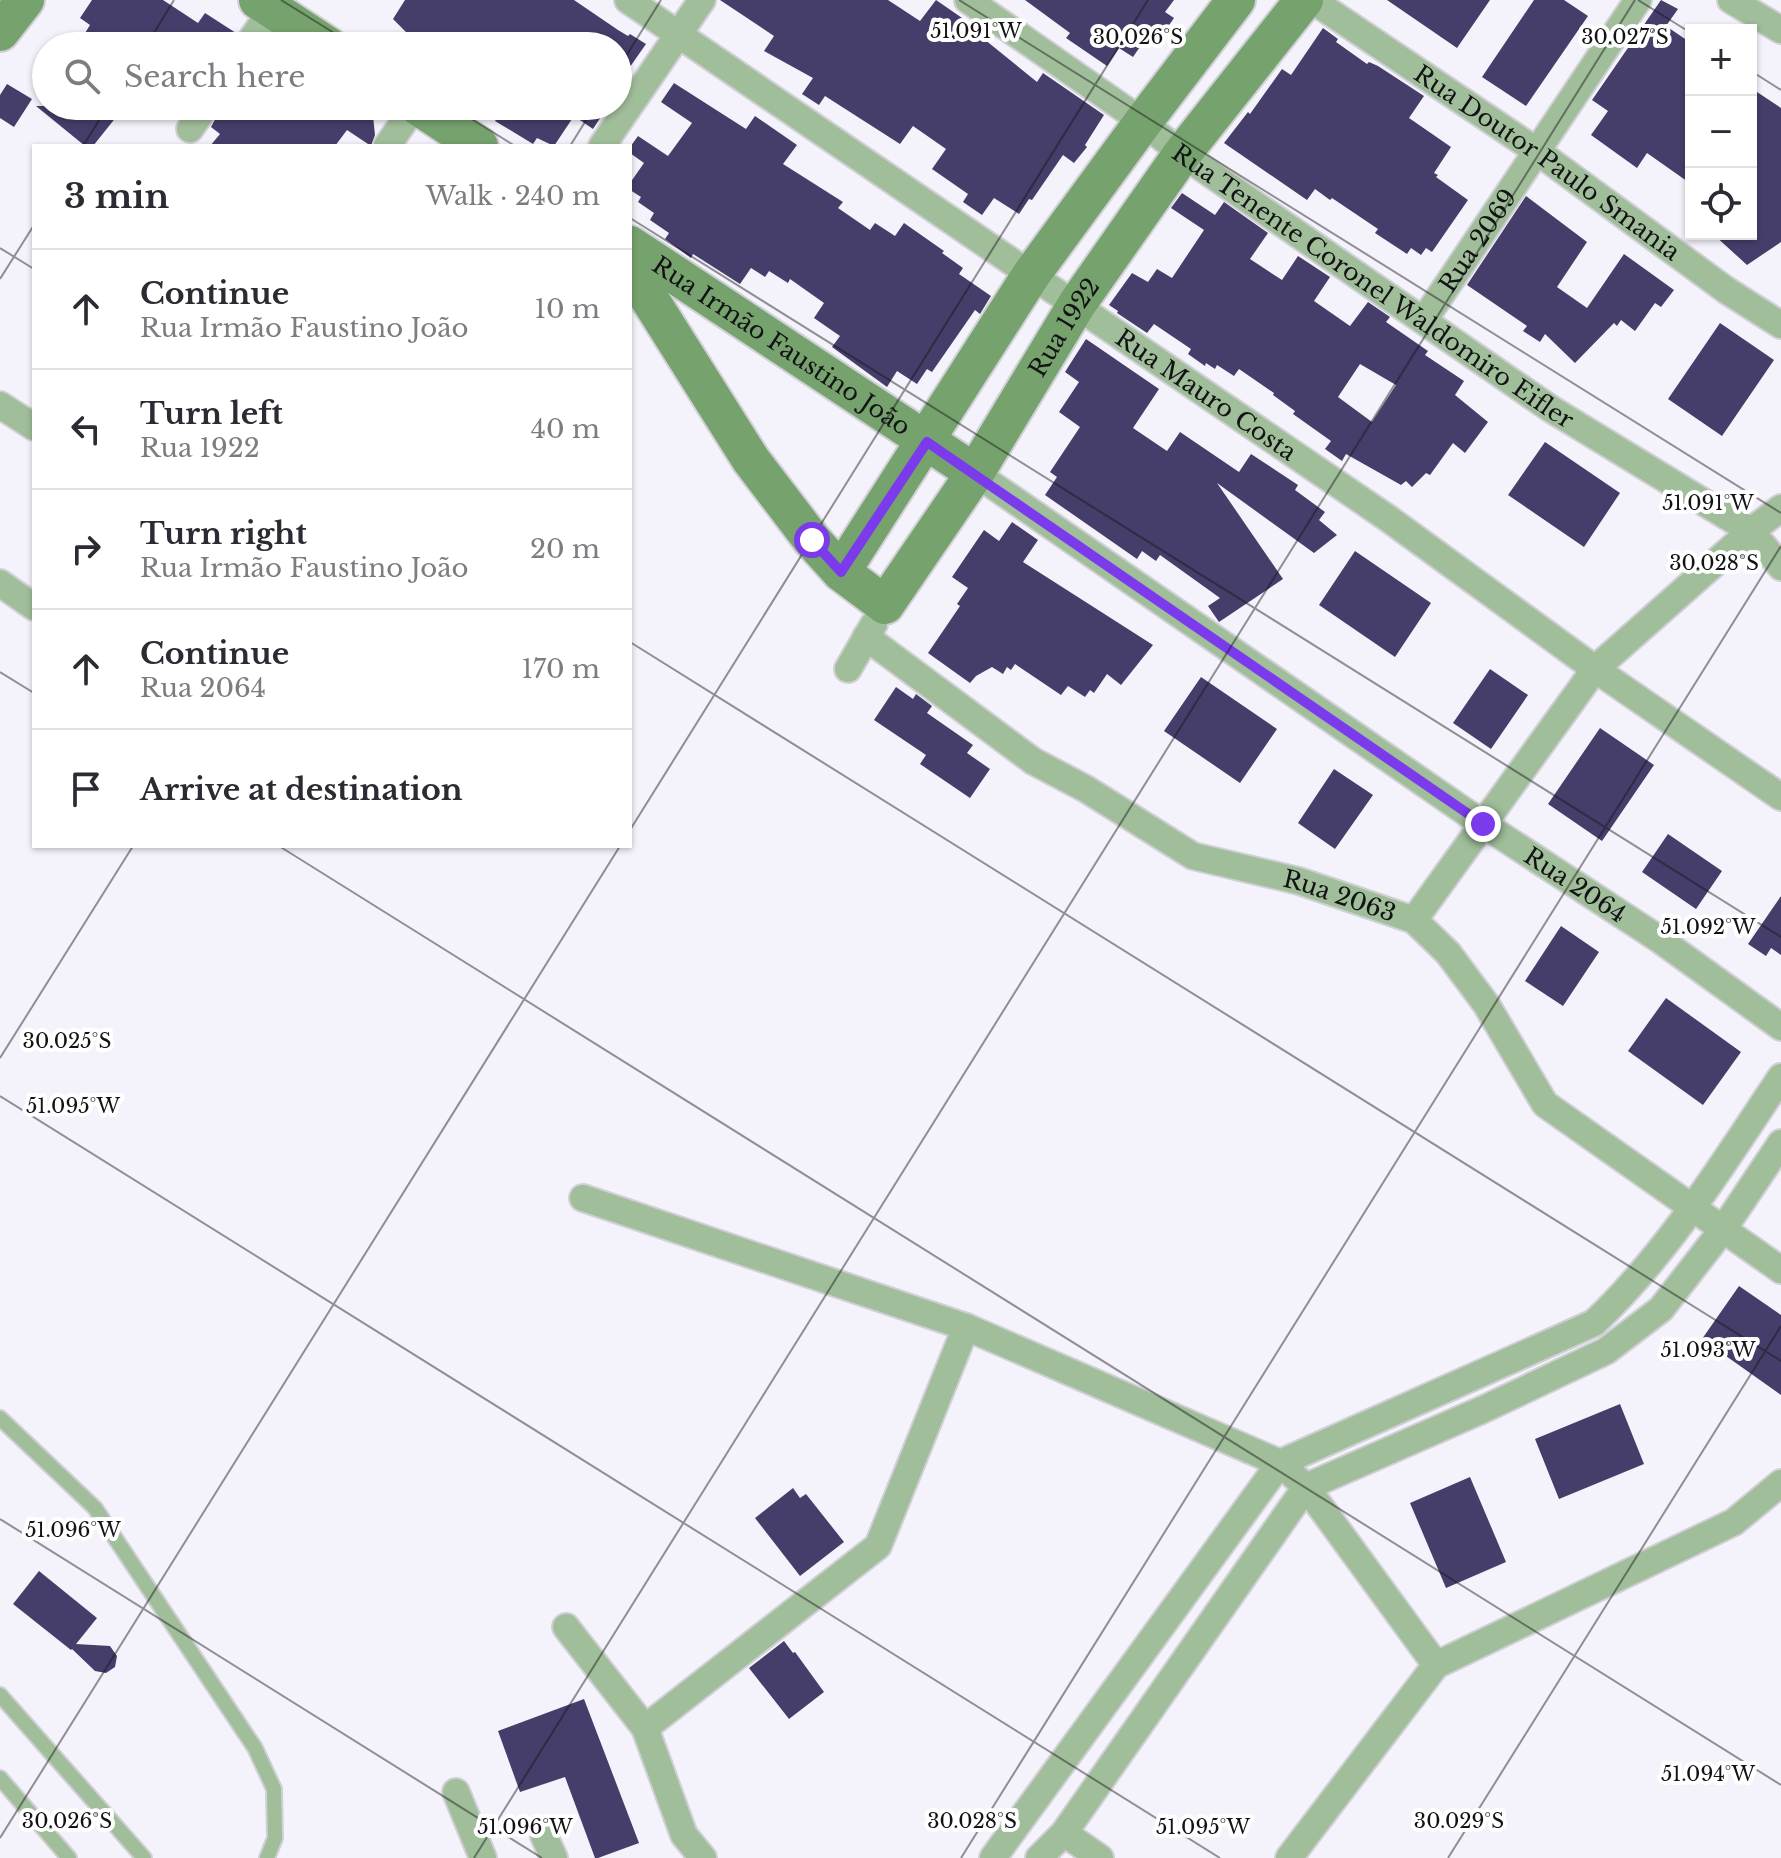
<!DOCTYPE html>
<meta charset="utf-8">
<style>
:root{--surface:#fff;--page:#f2f2f3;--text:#2b2b33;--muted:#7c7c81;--line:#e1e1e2}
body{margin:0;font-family:"Libre Baskerville",serif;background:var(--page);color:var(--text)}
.controls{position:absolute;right:24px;top:24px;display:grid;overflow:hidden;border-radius:0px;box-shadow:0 2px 6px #0004}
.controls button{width:72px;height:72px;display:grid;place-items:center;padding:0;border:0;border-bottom:2px solid var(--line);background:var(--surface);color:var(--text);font:40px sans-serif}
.stop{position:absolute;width:24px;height:24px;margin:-18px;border:6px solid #7c3aed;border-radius:50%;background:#fff}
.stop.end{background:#7c3aed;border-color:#fff;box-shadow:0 2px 8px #0008}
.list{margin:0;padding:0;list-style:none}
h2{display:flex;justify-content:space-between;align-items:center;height:104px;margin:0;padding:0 32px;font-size:34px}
h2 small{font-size:26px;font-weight:400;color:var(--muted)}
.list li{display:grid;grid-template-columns:52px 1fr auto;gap:24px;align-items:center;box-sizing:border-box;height:120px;padding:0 32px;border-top:2px solid var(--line)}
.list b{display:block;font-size:30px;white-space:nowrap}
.list p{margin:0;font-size:26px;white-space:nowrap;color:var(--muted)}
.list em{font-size:26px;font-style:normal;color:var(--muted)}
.icon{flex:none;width:44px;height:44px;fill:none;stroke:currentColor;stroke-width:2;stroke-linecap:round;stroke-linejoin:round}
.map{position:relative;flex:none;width:1781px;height:1858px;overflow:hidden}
.search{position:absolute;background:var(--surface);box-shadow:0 2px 6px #0004;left:32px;top:32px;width:600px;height:88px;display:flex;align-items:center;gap:20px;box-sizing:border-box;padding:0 28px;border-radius:44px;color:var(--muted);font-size:30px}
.panel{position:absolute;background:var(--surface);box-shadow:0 2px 6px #0004;left:32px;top:144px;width:600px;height:704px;border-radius:0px}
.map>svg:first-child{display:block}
</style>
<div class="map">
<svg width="1781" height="1858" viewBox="0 0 1781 1858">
<rect width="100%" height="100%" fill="#f4f3fb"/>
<path fill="#463e6a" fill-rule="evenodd" d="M 92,0 L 163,0 L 198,23 L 205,13 L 236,33 L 227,46 L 209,46 L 198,38 L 194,45 L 185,40 L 181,46 L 77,46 L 90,25 L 80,18 Z
M 405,0 L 574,0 L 618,30 L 628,36 L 630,34 L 646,44 L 618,84 L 618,46 L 396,46 L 406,32 L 393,19 Z
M 720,0 L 888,0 L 920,21 L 936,0 L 981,31 L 979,35 L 1037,82 L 1043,73 L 1104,115 L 1085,145 L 1087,147 L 1074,163 L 1063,155 L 1032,200 L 1029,199 L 1019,214 L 994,198 L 982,215 L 963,202 L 968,194 L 932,169 L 946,149 L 913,126 L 900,144 L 825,96 L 819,105 L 802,94 L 813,78 L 764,51 L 774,36 Z
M 1025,0 L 1174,0 L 1165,12 L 1174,18 L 1154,47 L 1144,41 L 1133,57 L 1119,48 L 1107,66 L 1066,38 L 1070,33 Z
M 1387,0 L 1490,0 L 1457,48 Z
M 1534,0 L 1564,0 L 1588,16 L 1526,106 L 1482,77 Z
M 1661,0 L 1678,9 L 1666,26 L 1691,43 L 1691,184 L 1647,153 L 1637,168 L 1591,135 L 1608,111 L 1592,100 Z
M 1323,28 L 1338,39 L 1336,42 L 1367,64 L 1369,62 L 1378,66 L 1424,96 L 1409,118 L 1451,147 L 1434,173 L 1438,175 L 1436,177 L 1468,200 L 1432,252 L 1426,248 L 1421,255 L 1411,248 L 1407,254 L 1375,233 L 1378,229 L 1332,198 L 1330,200 L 1315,189 L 1307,200 L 1224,143 L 1248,112 L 1250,114 L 1282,69 L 1291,75 Z
M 674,83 L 746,129 L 755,116 L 797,145 L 783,164 L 843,202 L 838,208 L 870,230 L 875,223 L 895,236 L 904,223 L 944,251 L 942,253 L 963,268 L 959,274 L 991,296 L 980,314 L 975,310 L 932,372 L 927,369 L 917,384 L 897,371 L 887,387 L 832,347 L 840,336 L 814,318 L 824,303 L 790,279 L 788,283 L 769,271 L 765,277 L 751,268 L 740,284 L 693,254 L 691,258 L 665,239 L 669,233 L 650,220 L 654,213 L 638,202 L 641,197 L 630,190 L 630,183 L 644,163 L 630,153 L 630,147 L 638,136 L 668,156 L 692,123 L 661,102 Z
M 7,84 L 32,99 L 14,127 L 0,118 L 0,95 Z
M 1751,88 L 1781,108 L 1781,242 L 1747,265 L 1713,234 L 1751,234 Z
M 36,106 L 125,106 L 93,146 L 85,146 Z
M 222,106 L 357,106 L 373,116 L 375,135 L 371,146 L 347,130 L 335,146 L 210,146 L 220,134 L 211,127 Z
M 506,106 L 608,106 L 593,129 L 574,116 L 554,146 L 537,138 L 533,144 L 495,121 Z
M 1182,193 L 1215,215 L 1224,202 L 1268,233 L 1250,259 L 1282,280 L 1298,256 L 1330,277 L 1314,301 L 1350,326 L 1368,302 L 1390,317 L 1386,322 L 1428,351 L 1425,355 L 1464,381 L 1455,395 L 1488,422 L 1465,453 L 1453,443 L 1430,475 L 1426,473 L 1412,487 L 1406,481 L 1401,485 L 1346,454 L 1342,461 L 1325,449 L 1331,441 L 1293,414 L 1295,411 L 1273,395 L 1274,393 L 1239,369 L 1234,376 L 1217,365 L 1215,369 L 1206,363 L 1205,366 L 1188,354 L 1191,349 L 1154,324 L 1147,333 L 1117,313 L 1118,311 L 1109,305 L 1132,273 L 1148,282 L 1157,269 L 1172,278 L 1204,230 L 1171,208 ZM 1360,364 L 1396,385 L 1372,422 L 1338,397 Z
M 1526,196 L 1587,242 L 1557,287 L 1587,308 L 1624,254 L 1674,290 L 1661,307 L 1655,303 L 1635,331 L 1621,320 L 1617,326 L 1614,323 L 1575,363 L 1545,334 L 1540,342 L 1523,331 L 1527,326 L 1467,285 Z
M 1720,323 L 1774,360 L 1722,436 L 1668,399 Z
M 1086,339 L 1159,389 L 1133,428 L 1167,451 L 1180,432 L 1239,472 L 1251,454 L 1298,485 L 1295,490 L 1325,512 L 1319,520 L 1337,535 L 1314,553 L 1217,483 L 1283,579 L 1219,622 L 1208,606 L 1220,598 L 1160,555 L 1156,561 L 1142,551 L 1137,559 L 1045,495 L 1057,477 L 1050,472 L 1080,427 L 1059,412 L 1079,382 L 1065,372 Z
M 1545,442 L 1620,493 L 1584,547 L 1508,495 Z
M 1012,522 L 1038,540 L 1023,562 L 1153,645 L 1121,685 L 1107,674 L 1094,693 L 1090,690 L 1085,697 L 1068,686 L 1061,695 L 1015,664 L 1011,670 L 1007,667 L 1003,674 L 992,667 L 976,676 L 970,683 L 928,653 L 960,606 L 957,604 L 968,588 L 952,577 L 984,530 L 999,541 Z
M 1355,551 L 1431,603 L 1395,657 L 1319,605 Z
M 1490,669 L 1528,695 L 1491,749 L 1453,723 Z
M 1201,677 L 1277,729 L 1240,783 L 1164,731 Z
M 896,687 L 913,699 L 916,694 L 932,706 L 927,713 L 973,745 L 967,753 L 990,769 L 970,798 L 920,764 L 926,755 L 874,720 Z
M 1600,728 L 1654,765 L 1602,841 L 1548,804 Z
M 1334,769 L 1373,795 L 1335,849 L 1298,823 Z
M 1668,834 L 1722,871 L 1696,909 L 1642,872 Z
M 1781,896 L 1781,955 L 1771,948 L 1766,956 L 1748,944 Z
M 1561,926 L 1599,952 L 1563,1006 L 1525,981 Z
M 1666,998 L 1741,1052 L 1703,1105 L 1628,1051 Z
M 1739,1286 L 1781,1315 L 1781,1395 L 1702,1339 Z
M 1620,1404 L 1644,1464 L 1559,1499 L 1535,1439 Z
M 1470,1477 L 1506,1562 L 1446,1588 L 1410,1503 Z
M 793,1488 L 800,1498 L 806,1494 L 844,1542 L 800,1576 L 755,1518 Z
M 39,1571 L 97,1618 L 76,1644 L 110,1646 L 117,1656 L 115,1667 L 106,1673 L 95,1671 L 72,1649 L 71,1650 L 13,1604 Z
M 784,1641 L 793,1653 L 795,1652 L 824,1692 L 789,1719 L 749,1668 Z
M 584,1699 L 639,1843 L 598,1858 L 595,1858 L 565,1777 L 520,1792 L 498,1731 Z"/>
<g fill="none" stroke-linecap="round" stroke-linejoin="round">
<defs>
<path id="lane" d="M 0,1418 L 95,1508 L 255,1748 L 274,1789 L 275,1838 L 267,1858
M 0,1695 L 144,1858
M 0,1778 L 69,1858"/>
<g id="street">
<path id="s1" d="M 628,0 L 1389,519 L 1595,669 L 1781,797"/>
<path id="s2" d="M 968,0 L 1143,122 L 1182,154 L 1551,409 L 1751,531 L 1781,567"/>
<path id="s3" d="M 1312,0 L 1538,152 L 1726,290 L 1781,325"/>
<path d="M 1731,0 L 1781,30"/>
<path d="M 247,46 L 272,9"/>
<path d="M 190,129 L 206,106"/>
<path d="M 387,146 L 415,106"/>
<path d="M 602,146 L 702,0"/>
<path id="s4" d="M 1424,320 L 1638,0"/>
<path d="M 0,405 L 34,427"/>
<path id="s5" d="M 975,473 L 1483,824 L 1659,939 L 1781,1027"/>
<path d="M 0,583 L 34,607"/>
<path id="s6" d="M 866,637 L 1033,761 L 1086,789 L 1193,856 L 1299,881 L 1414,920 L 1448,953 L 1486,1004 L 1545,1104 L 1781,1270"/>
<path d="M 848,669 L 874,624"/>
<path d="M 1414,920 L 1595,669 L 1751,531 L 1781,508"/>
<path d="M 583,1198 L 966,1327 L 1280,1463 L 1306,1487 L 1436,1665"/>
<path d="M 566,1627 L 645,1728 L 684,1835 L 703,1858"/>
<path d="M 645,1728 L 878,1546 L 966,1327"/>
<path d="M 456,1792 L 483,1858"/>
<path d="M 1064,1833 L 1100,1858"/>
<path d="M 544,1836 L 554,1858"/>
<path d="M 993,1858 L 1280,1463 L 1594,1323 C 1669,1252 1724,1162 1781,1077"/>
<path d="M 1039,1858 L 1064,1833 L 1306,1487 L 1484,1409 L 1606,1351 L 1661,1309 L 1724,1228 L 1781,1143"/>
<path d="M 1289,1858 L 1436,1665 L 1734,1522 L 1781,1483"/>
</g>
<g id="secondary">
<path d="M 258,0 L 328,46"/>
<path d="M 0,32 L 25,0"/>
<path d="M 418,106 L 479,146"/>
<path id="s7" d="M 630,245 L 975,473"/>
<path id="s8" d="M 630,268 L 751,460 L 812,540 L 841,572 L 885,605 L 975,473 L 1077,304 L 1182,154 L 1304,0"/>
<path d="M 841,572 L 1031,275 L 1143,122 L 1236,0"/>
</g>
</defs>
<use href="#lane" stroke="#d0cfd6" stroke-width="18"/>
<use href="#street" stroke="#d0cfd6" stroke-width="30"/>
<use href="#secondary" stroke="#d0cfd6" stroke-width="42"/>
<use href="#lane" stroke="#a0be9a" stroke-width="14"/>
<use href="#street" stroke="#a0be9a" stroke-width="26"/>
<use href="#secondary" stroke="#76a26d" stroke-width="38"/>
</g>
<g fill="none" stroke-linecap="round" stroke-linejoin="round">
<path stroke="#7c3aed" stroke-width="10" d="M 812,540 L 841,572 L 927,442 L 1483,824"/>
</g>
<path fill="none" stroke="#131316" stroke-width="2" stroke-opacity="0.45" d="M 281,0 L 355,46M 959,0 L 1781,513M 1638,0 L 1691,33M 146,46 L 174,0M 618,69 L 661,0M 1751,71 L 1781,90M 451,106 L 515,146M 83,146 L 108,106M 570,146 L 595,106M 630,218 L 1781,937M 0,248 L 34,269M 0,279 L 34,225M 630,642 L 1781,1361M 0,672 L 34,693M 630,830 L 1148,0M 279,846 L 1781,1785M 0,1058 L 133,846M 0,1096 L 1220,1858M 0,1519 L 542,1858M 0,1838 L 620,846M 474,1858 L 1635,0M 961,1858 L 1781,546M 1448,1858 L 1781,1326"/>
<g text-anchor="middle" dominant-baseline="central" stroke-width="8" stroke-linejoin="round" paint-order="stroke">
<g font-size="24" fill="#131316" stroke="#fff">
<text stroke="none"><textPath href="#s3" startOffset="286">Rua Doutor Paulo Smania</textPath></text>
<text stroke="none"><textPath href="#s4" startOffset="96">Rua 2069</textPath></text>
<text stroke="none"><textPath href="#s2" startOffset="496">Rua Tenente Coronel Waldomiro Eifler</textPath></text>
<text stroke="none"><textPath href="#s8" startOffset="756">Rua 1922</textPath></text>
<text stroke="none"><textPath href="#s7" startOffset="182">Rua Irmão Faustino João</textPath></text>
<text stroke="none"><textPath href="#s1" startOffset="700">Rua Mauro Costa</textPath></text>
<text stroke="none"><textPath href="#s5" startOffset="728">Rua 2064</textPath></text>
<text stroke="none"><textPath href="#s6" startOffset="546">Rua 2063</textPath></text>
</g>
</g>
<g font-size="20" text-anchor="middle" fill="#131316" stroke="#fff" stroke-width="8" stroke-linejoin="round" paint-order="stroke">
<text x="976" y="38">51.091°W</text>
<text x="1138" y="44">30.026°S</text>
<text x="1625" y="44">30.027°S</text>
<text x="1708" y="510">51.091°W</text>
<text x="1714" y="570">30.028°S</text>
<text x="1708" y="934">51.092°W</text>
<text x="67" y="1048">30.025°S</text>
<text x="73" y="1113">51.095°W</text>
<text x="1708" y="1357">51.093°W</text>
<text x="73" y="1537">51.096°W</text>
<text x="1708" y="1781">51.094°W</text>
<text x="67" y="1828">30.026°S</text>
<text x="972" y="1828">30.028°S</text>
<text x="1459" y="1828">30.029°S</text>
<text x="525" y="1834">51.096°W</text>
<text x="1203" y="1834">51.095°W</text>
</g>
</svg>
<div class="controls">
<button>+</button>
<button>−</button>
<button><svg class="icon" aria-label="locate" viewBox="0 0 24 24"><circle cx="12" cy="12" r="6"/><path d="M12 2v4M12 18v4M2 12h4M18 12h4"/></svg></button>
</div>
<div class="stop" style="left:812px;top:540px"></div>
<div class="stop end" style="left:1483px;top:824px"></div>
<div class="search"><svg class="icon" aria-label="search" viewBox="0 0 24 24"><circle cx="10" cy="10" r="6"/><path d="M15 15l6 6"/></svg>Search here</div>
<section class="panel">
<h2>3 min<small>Walk · 240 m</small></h2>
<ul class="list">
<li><svg class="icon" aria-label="ahead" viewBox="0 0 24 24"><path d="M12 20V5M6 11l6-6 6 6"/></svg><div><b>Continue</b><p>Rua Irmão Faustino João</p></div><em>10 m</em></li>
<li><svg class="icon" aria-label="left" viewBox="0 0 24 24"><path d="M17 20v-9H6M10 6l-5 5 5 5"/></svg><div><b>Turn left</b><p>Rua 1922</p></div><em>40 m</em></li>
<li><svg class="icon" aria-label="right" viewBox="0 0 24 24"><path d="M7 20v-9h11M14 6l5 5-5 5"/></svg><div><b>Turn right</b><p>Rua Irmão Faustino João</p></div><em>20 m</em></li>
<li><svg class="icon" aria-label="ahead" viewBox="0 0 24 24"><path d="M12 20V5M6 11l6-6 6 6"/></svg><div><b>Continue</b><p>Rua 2064</p></div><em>170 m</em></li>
<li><svg class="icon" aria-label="arrive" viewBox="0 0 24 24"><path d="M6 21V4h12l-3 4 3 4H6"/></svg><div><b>Arrive at destination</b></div></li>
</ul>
</section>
</div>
